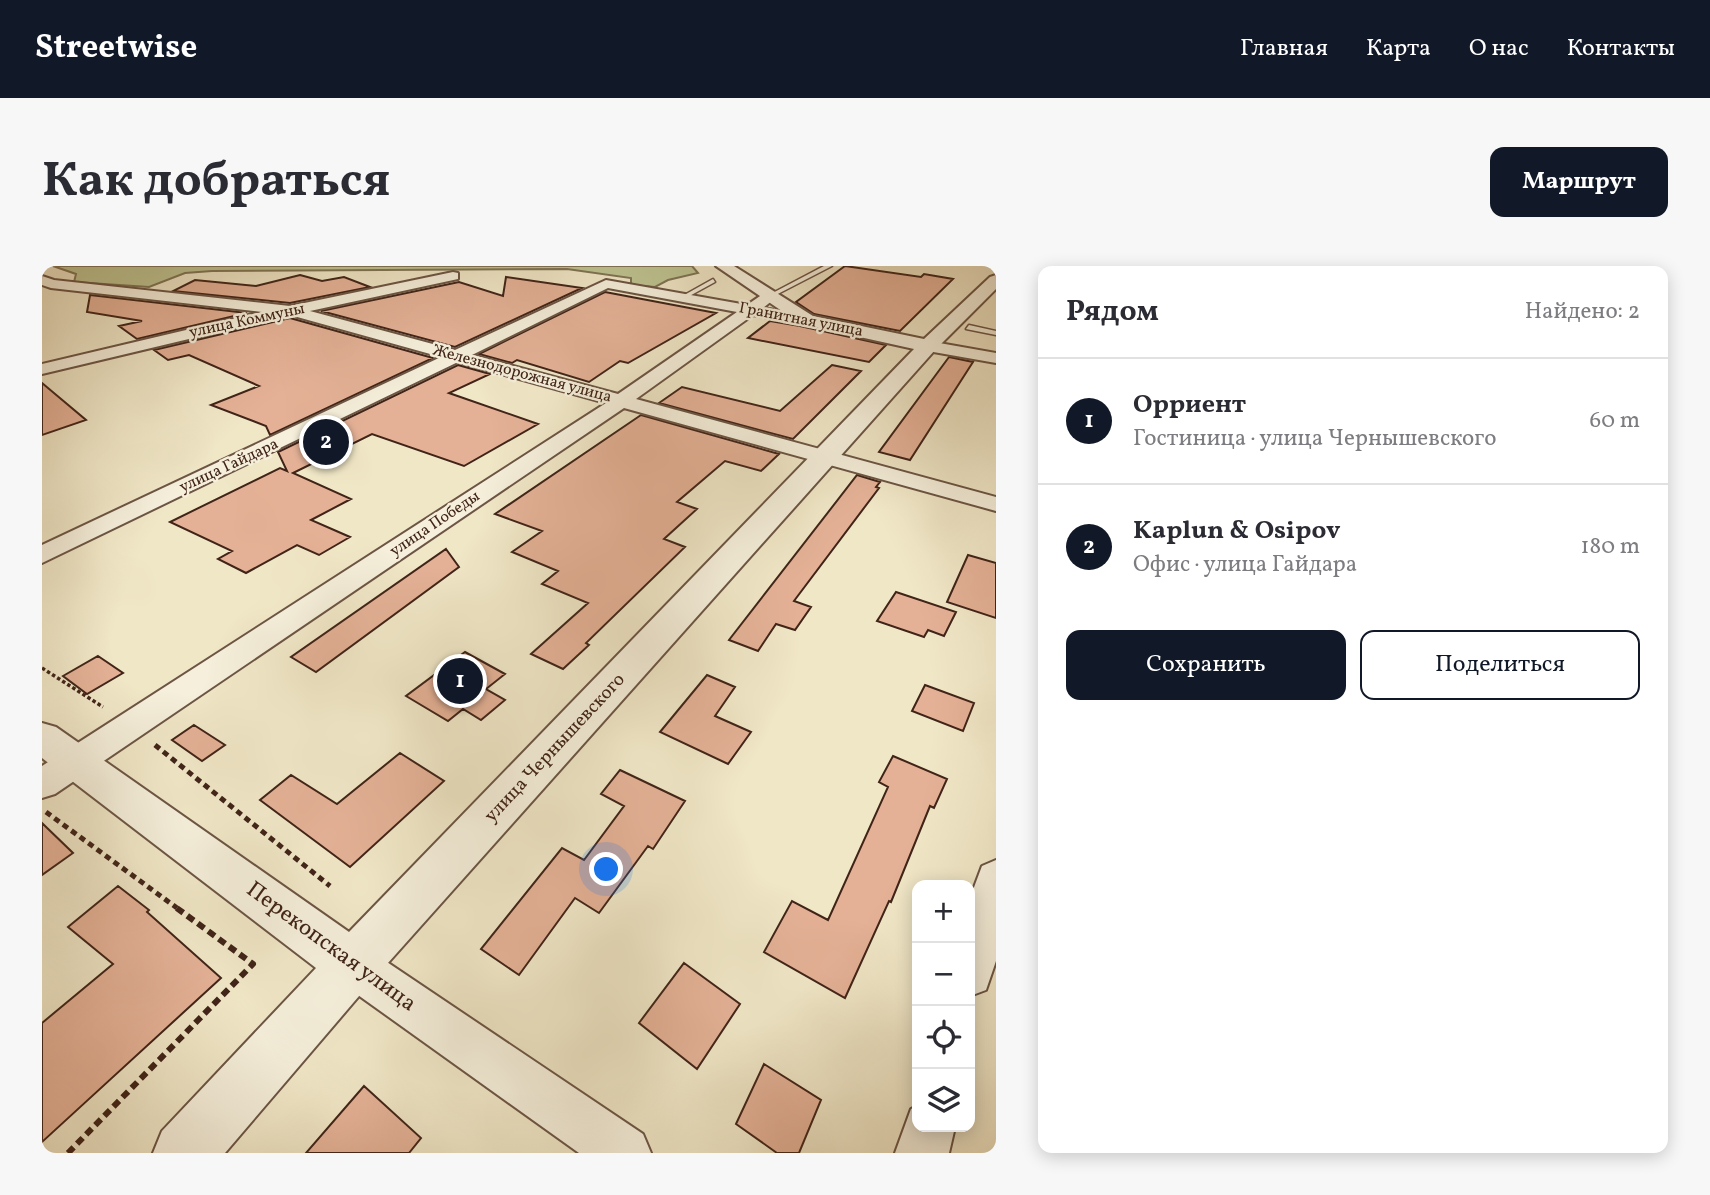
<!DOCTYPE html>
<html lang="ru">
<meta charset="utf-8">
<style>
:root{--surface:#fff;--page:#f7f7f7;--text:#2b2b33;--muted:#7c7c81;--line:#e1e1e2;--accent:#111827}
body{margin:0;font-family:Vollkorn,serif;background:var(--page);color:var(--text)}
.controls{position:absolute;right:21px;bottom:21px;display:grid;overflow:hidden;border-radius:14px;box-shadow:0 4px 18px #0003}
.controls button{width:63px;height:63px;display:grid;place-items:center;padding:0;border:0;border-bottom:2px solid var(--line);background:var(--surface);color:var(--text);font:35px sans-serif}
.you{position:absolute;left:565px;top:604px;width:24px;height:24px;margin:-18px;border:5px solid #fff;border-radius:50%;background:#1a73e8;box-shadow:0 0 0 10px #1a73e833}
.badge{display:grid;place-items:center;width:46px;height:46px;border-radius:50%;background:var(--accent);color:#fff;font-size:23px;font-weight:700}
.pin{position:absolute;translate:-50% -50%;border:4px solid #fff;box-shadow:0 2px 7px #0006}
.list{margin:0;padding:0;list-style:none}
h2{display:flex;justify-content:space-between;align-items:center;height:91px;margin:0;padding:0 28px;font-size:30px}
h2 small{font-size:23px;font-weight:400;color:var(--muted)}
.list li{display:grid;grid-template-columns:46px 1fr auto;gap:21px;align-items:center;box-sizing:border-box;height:126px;padding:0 28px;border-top:2px solid var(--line)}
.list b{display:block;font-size:26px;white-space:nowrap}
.list p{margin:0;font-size:23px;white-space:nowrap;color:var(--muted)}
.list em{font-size:23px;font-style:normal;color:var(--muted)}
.actions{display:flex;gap:14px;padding:21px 28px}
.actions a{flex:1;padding:16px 0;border:2px solid var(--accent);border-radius:14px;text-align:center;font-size:24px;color:var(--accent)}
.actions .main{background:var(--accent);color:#fff}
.icon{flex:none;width:38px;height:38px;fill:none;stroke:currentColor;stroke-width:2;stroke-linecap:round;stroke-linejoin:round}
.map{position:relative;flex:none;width:954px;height:887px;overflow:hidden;border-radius:14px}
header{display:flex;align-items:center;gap:42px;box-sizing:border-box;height:98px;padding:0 35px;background:var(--accent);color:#fff}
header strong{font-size:33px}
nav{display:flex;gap:38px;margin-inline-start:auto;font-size:24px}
.intro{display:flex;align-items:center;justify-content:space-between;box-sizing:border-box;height:168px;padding:0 42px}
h1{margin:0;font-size:49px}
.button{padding:18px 32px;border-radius:14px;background:var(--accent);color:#fff;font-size:24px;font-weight:700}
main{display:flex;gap:42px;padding:0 42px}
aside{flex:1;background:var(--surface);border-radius:14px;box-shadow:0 4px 18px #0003}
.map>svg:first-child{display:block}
</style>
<header>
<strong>Streetwise</strong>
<nav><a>Главная</a><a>Карта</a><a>О нас</a><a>Контакты</a></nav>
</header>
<div class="intro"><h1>Как добраться</h1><a class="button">Маршрут</a></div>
<main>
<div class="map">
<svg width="954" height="887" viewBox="0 0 954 887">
<rect width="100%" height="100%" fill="#f0e7c7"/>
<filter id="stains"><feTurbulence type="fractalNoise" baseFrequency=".00286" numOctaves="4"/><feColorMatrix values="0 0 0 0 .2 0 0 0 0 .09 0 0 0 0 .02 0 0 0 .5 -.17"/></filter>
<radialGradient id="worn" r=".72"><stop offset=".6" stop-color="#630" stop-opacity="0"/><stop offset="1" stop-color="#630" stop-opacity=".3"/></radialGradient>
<path fill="#bec492" stroke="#7f7455" stroke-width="2" d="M 11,0 L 650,0 L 656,7 L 626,14 L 613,21 L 589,19 L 589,12 L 525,3 L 170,5 L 143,7 L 107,21 L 32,16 L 34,8 Z"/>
<path fill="#e4b196" stroke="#402418" stroke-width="2" d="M 803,0 L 879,11 L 882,8 L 911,13 L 858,65 L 772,48 L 754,36 Z
M 258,9 L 280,15 L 302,11 L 328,21 L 248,37 L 131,25 L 153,14 L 214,20 Z
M 464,11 L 540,22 L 413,81 L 279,45 L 417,16 L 461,30 Z
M 563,26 L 674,47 L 586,97 L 578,95 L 547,116 L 475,94 L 470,97 L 437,88 Z
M 48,29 L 205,47 L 95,73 L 77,60 L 100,55 L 45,46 Z
M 248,52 L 391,92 L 228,169 L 224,160 L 169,139 L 217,120 L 147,89 L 126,94 L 112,84 Z
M 728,55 L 758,60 L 844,79 L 827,96 L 706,72 Z
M 907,91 L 931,96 L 868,194 L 837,186 Z
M 416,99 L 448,108 L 407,127 L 496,158 L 422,200 L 330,168 L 251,207 L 309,233 L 269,254 L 308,271 L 277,289 L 255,279 L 204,307 L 176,293 L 190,285 L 128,256 L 238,202 L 245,205 L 236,186 Z
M 790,99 L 819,105 L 751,173 L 617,137 L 640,121 L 738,145 Z
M 0,117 L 44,154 L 0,169 Z
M 599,149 L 737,188 L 719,205 L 683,195 L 635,236 L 655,243 L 622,273 L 643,281 L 544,377 L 547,379 L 521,403 L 489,388 L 546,337 L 500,318 L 516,305 L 470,286 L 500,265 L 453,248 Z
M 815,209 L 838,216 L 834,221 L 837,222 L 752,335 L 769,341 L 753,364 L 734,358 L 716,385 L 687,374 Z
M 404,283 L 417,301 L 274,406 L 249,391 Z
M 926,289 L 954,297 L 954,352 L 905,336 Z
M 854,326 L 914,346 L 902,370 L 886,364 L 882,371 L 835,355 Z
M 423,386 L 463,408 L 444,423 L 463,434 L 439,454 L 421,443 L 406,455 L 364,430 Z
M 56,390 L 81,407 L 45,428 L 21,410 Z
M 665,409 L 693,421 L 673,450 L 709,466 L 686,498 L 618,466 Z
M 883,419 L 932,437 L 921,465 L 870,445 Z
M 152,459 L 183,479 L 160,495 L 130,474 Z
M 358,487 L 402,515 L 308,601 L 218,534 L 249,509 L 295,538 Z
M 851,490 L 905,513 L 892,542 L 888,540 L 849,636 L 847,635 L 803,732 L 722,686 L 750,635 L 786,654 L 846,521 L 837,516 Z
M 578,504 L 643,535 L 611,583 L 606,580 L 557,647 L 533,632 L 477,709 L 439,683 L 520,582 L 542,594 L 582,540 L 559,528 Z
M 0,557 L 31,587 L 0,609 Z
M 76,620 L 107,644 L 105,646 L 179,712 L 0,876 L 0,757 L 71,698 L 26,661 Z
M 642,697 L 698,738 L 655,803 L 597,757 Z
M 722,798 L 779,834 L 757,887 L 735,887 L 694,858 Z
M 322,820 L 379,872 L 367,887 L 264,887 Z"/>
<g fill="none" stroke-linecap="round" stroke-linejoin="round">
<defs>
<path id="service" d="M 782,0 L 790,0 L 728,32 L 723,31 Z
M 671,13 L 673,16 L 642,33 L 637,32 Z
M 927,59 L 954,65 L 954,69 L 924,63 Z"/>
<path id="minor" d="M 411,6 L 416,7 L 416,13 L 268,45 L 413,84 L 564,14 L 705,39 L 721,28 L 731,28 L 731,34 L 721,42 L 765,49 L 773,54 L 765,59 L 711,49 L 594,133 L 954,231 L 954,245 L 582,142 L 13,528 L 0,532 L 0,500 L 564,137 L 416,96 L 0,297 L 0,279 L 399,91 L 248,49 L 0,108 L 0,98 L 220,46 L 9,22 L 0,19 L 0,10 L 12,14 L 248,40 ZM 566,22 L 695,46 L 576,128 L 430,89 Z
M 886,75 L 954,87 L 954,97 L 880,84 L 880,76 Z
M 954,594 L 954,695 L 944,724 L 928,730 L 928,632 L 940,600 Z
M 311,678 L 327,684 L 601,868 L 609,887 L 537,887 L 295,714 L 289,699 L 295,684 Z
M 875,840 L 875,861 L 913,861 L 907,887 L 853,887 L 869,843 Z"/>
<path id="tertiary" d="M 674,0 L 692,0 L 771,50 L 882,73 L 948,11 L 954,9 L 954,23 L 893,84 L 329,716 L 183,887 L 111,887 L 120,865 L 274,702 L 0,492 L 0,457 L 14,461 L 307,666 L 872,83 L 759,58 Z"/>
</defs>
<use href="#service" stroke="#6c5544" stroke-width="3"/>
<use href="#minor" stroke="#6c5544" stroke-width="4"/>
<use href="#tertiary" stroke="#6c5544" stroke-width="4"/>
<path stroke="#402418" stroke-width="3.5" stroke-dasharray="3.5 2.5" stroke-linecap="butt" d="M 0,402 L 61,441"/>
<path stroke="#402418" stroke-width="5" stroke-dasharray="6 4.5" stroke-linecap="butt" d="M 113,479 L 288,620
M 4,546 L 135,642"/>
<path stroke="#402418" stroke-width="6" stroke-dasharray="8 5" stroke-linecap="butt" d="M 26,887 L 211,698 L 132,640"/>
<use href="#service" fill="#f5efdb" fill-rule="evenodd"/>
<use href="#minor" fill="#f5efdb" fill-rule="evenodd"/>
<use href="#tertiary" fill="#f5efdb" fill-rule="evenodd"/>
</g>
<g text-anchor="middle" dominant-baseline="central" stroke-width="5" stroke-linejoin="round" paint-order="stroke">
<g font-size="16" fill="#402418" stroke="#f5efdb">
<text transform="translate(759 54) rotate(11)">Гранитная улица</text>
<text transform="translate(205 55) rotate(-12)">улица Коммуны</text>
<text transform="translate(480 108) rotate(15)">Железнодорожная улица</text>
<text transform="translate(187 200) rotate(-25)">улица Гайдара</text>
<text transform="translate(393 258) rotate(-34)">улица Победы</text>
</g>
<g font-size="19" fill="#402418" stroke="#f5efdb">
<text transform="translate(513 482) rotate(-47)">улица Чернышевского</text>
</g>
<g font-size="23" fill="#402418" stroke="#f5efdb">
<text transform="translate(289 681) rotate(36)">Перекопская улица</text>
</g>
</g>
<rect width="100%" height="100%" filter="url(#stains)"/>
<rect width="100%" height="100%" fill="url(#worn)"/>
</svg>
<div class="controls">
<button>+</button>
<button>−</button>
<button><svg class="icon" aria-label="locate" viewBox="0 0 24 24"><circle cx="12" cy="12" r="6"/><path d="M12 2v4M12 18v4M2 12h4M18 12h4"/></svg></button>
<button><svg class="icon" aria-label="layers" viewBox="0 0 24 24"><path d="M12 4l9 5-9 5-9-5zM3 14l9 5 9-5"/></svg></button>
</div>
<div class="you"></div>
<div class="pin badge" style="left:418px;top:415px">1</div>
<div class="pin badge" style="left:284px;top:176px">2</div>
</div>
<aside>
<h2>Рядом<small>Найдено: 2</small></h2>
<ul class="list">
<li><span class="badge">1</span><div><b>Орриент</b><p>Гостиница · улица Чернышевского</p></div><em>60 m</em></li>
<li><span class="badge">2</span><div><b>Kaplun &amp; Osipov</b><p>Офис · улица Гайдара</p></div><em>180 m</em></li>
</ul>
<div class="actions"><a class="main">Сохранить</a><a>Поделиться</a></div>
</aside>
</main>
